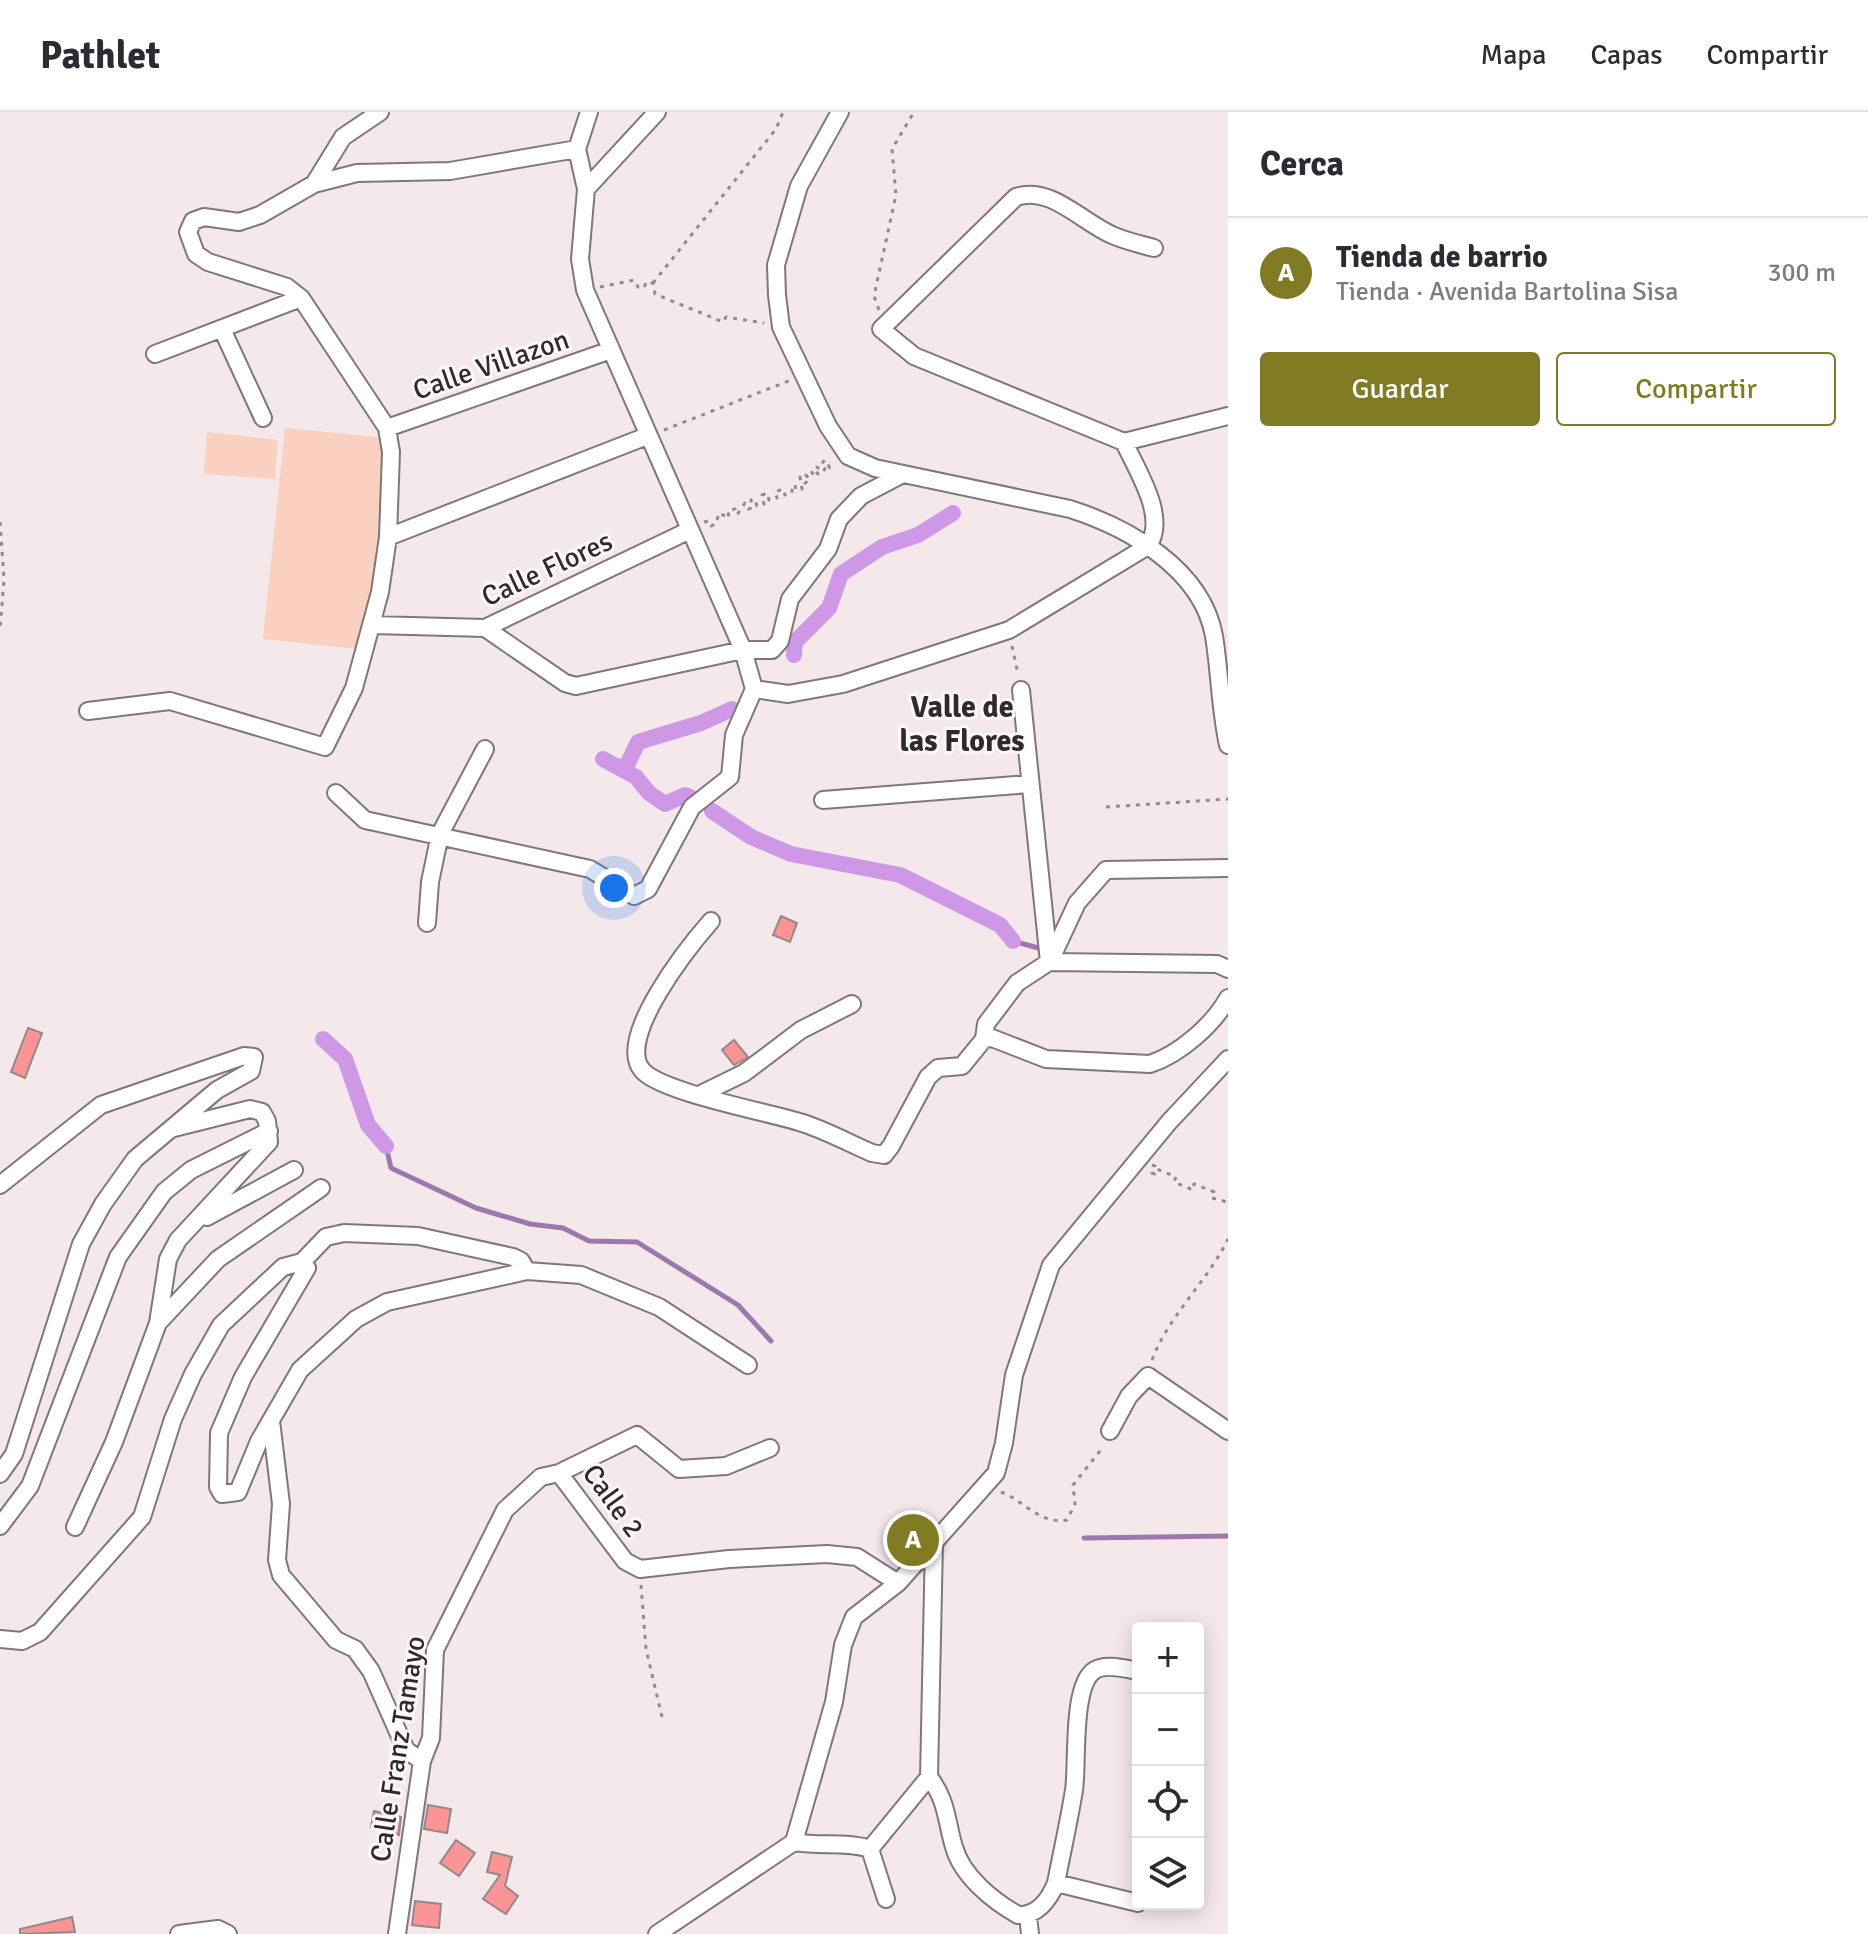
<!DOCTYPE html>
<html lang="es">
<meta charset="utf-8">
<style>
:root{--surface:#fff;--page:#f2f2f3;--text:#2b2b33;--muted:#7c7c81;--line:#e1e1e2;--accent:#807b22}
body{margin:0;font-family:Signika,sans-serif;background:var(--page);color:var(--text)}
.controls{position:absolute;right:24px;bottom:24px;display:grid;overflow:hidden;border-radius:8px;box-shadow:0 4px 20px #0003}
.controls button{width:72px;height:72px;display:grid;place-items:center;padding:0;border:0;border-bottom:2px solid var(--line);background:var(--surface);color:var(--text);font:40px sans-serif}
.you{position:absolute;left:614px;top:776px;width:28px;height:28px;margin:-20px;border:6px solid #fff;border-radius:50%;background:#1a73e8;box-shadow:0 0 0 12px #1a73e833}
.badge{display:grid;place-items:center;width:52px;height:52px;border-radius:50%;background:var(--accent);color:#fff;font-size:26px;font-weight:700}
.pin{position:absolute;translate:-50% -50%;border:4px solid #fff;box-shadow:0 2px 8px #0006}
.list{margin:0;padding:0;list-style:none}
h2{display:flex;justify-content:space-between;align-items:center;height:104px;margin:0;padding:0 32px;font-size:34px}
h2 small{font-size:26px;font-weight:400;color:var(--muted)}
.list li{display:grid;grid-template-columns:52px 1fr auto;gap:24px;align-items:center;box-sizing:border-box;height:112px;padding:0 32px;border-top:2px solid var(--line)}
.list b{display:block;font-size:30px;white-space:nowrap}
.list p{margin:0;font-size:26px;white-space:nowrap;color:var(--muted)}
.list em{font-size:26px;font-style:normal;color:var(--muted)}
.actions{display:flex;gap:16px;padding:24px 32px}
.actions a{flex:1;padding:18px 0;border:2px solid var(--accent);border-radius:8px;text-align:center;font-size:28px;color:var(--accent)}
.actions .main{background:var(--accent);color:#fff}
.icon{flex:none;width:44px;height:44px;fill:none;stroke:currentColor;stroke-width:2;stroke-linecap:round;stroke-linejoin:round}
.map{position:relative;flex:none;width:1228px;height:1822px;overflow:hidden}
header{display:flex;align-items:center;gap:48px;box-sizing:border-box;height:112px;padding:0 40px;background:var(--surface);border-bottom:2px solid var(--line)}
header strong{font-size:38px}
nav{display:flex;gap:44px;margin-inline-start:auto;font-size:28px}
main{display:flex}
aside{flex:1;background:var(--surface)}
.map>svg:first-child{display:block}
</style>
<header>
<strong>Pathlet</strong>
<nav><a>Mapa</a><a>Capas</a><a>Compartir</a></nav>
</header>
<main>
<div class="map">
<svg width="1228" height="1822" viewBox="0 0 1228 1822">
<rect width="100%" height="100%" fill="#f4e8eb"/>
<path fill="#fad0c0" d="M 285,316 L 388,326 L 366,538 L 263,527 Z
M 207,320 L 278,328 L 275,367 L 204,362 Z"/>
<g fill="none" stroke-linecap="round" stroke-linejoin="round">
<path stroke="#9e77af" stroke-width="5" d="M 1013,829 L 1042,837
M 386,1034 L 391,1056 L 476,1096 L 530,1112 L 563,1116 L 589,1129 L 637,1130 L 738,1193 L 771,1229
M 1084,1426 L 1228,1424"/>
<path stroke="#ce98e7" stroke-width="16" d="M 794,543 L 795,530 L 829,496 L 841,462 L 882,435 L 918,423 L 953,401
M 603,647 L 636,665 L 649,681 L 665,692 L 685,683 L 690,685
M 620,656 L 628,651 L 638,630 L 701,611 L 732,597
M 712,699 L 751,725 L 791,742 L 900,763 L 1000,813 L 1013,829
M 323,927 L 345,947 L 368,1013 L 386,1034"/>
</g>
<path fill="#fa9495" stroke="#948988" stroke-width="2" d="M 781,804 L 797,811 L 790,830 L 773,823 Z
M 28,916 L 42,921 L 25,966 L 11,960 Z
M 734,928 L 748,945 L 734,953 L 722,938 Z
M 428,1693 L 451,1697 L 447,1721 L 424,1717 Z
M 374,1699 L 401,1705 L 399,1723 L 371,1715 Z
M 456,1728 L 475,1741 L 459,1764 L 440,1751 Z
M 492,1740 L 512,1745 L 505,1774 L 518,1784 L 506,1802 L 483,1787 L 500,1763 L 487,1760 Z
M 415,1789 L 441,1792 L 439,1816 L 412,1813 Z
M 72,1805 L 75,1820 L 20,1822 L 20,1817 Z"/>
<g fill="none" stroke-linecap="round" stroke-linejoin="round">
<defs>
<path id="minor" d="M 840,0 L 799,74 L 776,153 L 777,183 L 781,215 L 828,314 L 848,344 L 875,356 L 1070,397 C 1129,416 1202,457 1214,524 C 1220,561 1220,597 1228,633
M 314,72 L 343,25 L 380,0
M 586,77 L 657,0
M 1154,136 C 1140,132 1125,129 1112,123 C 1082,110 1050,73 1016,85 L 881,217 L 914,244 L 1124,330 L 1228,304
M 222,217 L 263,306
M 155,242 L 301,186
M 387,316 L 611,238
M 1124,330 C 1137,359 1168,405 1148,434
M 388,425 L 647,324
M 373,513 L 485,516 L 690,418
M 485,516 L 565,571 L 576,574 L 743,538 L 772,538 L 780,529 L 790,487 L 828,437 L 839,407 L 861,384 L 901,363
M 754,577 L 788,582 L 843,572 L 1009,518 L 1148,434
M 1021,578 L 1049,850
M 88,599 L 170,589 L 325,635 L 354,576 L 380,480 L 388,425 L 391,340 L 387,316 L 301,186 L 287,175 L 208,150 L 196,142 L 188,120 L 193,109 L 204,105 L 239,110 L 260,103 L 314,72 L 357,61 L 450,59 L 577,37
M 336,681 L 365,708 L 590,757 L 634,784 L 648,777 L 692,695 L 730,665 L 734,623 L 754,577 L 743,538 L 585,178 L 580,147 L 586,77 L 577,37 L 589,0
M 823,688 L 1029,672
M 711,809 C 690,833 615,926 642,958 C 660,980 767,1000 799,1010 C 824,1017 848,1031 872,1041 L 884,1043 L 891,1034 L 928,965 L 938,956 L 962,954 L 984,927 L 992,926 L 1046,947 L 1150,952 C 1180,942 1213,913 1228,886
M 427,811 L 430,770 L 440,722 L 485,637
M 1050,849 L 1077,791 L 1106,758 L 1228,756
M 984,927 L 986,912 L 1017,871 L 1049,850 L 1217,852 L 1228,857
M 699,983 L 744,961 L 801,918 L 852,892
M 0,1073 L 101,993 L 244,944 L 254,945 L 251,959 L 217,978 L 135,1047 L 103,1092 L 81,1132 L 14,1342 L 0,1362
M 207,1105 L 294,1058
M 302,1150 L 307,1156 L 243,1265 L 219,1321 L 218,1375 L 222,1382 L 238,1380 L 259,1329 L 300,1258 L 356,1207 L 387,1190 L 527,1159 L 581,1163 L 659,1195 L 748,1253
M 158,1211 L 218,1147 L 321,1076
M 271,1309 L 281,1392 L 277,1448 L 281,1463 L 336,1528 L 355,1537 L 371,1559 L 406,1638 L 422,1649
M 1110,1319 L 1129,1284 L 1148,1264 L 1228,1319
M 559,1361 L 625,1449 L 640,1457 L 729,1447 L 827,1442 L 857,1445 L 898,1471
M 0,1414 L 30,1374 L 118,1145 L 164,1080 L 191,1058 L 269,1019
M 75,1415 L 114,1330 L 158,1211 L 168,1147 L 178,1128 L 269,1030 L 267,1009 L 262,1000 L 250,997 L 174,1016
M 934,1431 L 929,1665 C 947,1688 946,1708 954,1735 C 962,1764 993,1789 1018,1803 C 1037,1804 1049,1788 1056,1771 C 1062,1740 1069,1709 1074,1678 C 1078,1653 1071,1572 1095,1558 C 1106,1551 1126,1557 1138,1559
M 0,1527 L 22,1529 L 40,1520 L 142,1405 L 173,1307 L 193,1262 L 221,1213 L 283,1155 L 302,1150 L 326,1125 L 344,1121 L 418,1124 L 513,1145 L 521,1149 L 527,1159
M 794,1730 C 820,1735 846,1729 870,1737 L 886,1787
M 870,1737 L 929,1665
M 1056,1771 L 1138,1791
M 1028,1804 L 1030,1822
M 179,1822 L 218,1817 L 228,1822
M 397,1822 L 422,1649 L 431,1626 L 435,1538 L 505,1398 L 541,1365 L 559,1361 L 637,1323 L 679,1357 L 726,1354 L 770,1336
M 657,1822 L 794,1730 L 834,1590 L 843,1533 L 854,1505 L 898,1471 L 996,1361 L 1004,1331 L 1014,1263 L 1051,1153 L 1169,1010 L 1228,947"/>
</defs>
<use href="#minor" stroke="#817679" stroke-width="20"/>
<path stroke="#938a8c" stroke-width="3" stroke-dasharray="4 6" stroke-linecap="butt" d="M 653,171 L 776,17 L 783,0
M 600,175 L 634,168 L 638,175 L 644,176 L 646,170 L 653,171 L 655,182 L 723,210 L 726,205 L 764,211
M 879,198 L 874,184 L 896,83 L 892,37 L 914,0
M 664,318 L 791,268
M 0,410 L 4,467 L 0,518
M 704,410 L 709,409 L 711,414 L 716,412 L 719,401 L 729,406 L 728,399 L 735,397 L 737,403 L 745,391 L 748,397 L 752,396 L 751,388 L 755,387 L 757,394 L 764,392 L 762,383 L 767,381 L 769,388 L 777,386 L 775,380 L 783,377 L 785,383 L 792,381 L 792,374 L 795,373 L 796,378 L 802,377 L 800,365 L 805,371 L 810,368 L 806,363 L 811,359 L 815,365 L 818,362 L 814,357 L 817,355 L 822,360 L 825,357 L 821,352 L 825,348 L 830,356 L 834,352
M 1012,534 L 1018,562
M 1106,695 L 1228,687
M 1152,1053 L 1155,1054 L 1152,1061 L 1155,1062 L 1157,1057 L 1176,1065 L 1174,1070 L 1193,1078 L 1194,1072 L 1214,1080 L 1212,1086 L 1228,1090
M 1152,1248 C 1169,1203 1207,1170 1228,1127
M 1001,1380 C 1023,1388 1040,1413 1067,1408 L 1075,1392 L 1073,1373 L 1104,1334
M 641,1473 L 646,1537 L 662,1605"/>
<use href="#minor" stroke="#fff" stroke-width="16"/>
</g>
<g text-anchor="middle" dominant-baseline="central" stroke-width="6" stroke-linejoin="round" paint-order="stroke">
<g font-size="28" fill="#2f2a2b" stroke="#fef7f9">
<text transform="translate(491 253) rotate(-19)">Calle Villazon</text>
<text transform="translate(547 457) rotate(-25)">Calle Flores</text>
<text transform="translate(613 1389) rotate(54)">Calle 2</text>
<text transform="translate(398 1637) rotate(-81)">Calle Franz Tamayo</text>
</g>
<g font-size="30" font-weight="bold" fill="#2f2a2b" stroke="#fef7f9">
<text x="962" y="595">Valle de<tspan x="962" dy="34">las Flores</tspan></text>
</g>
</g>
</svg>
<div class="controls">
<button>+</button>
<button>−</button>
<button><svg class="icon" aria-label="locate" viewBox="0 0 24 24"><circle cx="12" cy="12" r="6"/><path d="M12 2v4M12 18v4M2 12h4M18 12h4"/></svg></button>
<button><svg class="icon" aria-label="layers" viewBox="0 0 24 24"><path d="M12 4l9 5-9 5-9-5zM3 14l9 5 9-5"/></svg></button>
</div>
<div class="you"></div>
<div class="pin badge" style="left:913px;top:1428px">A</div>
</div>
<aside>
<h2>Cerca<small></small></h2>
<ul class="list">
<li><span class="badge">A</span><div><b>Tienda de barrio</b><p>Tienda · Avenida Bartolina Sisa</p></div><em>300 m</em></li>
</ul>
<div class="actions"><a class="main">Guardar</a><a>Compartir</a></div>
</aside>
</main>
